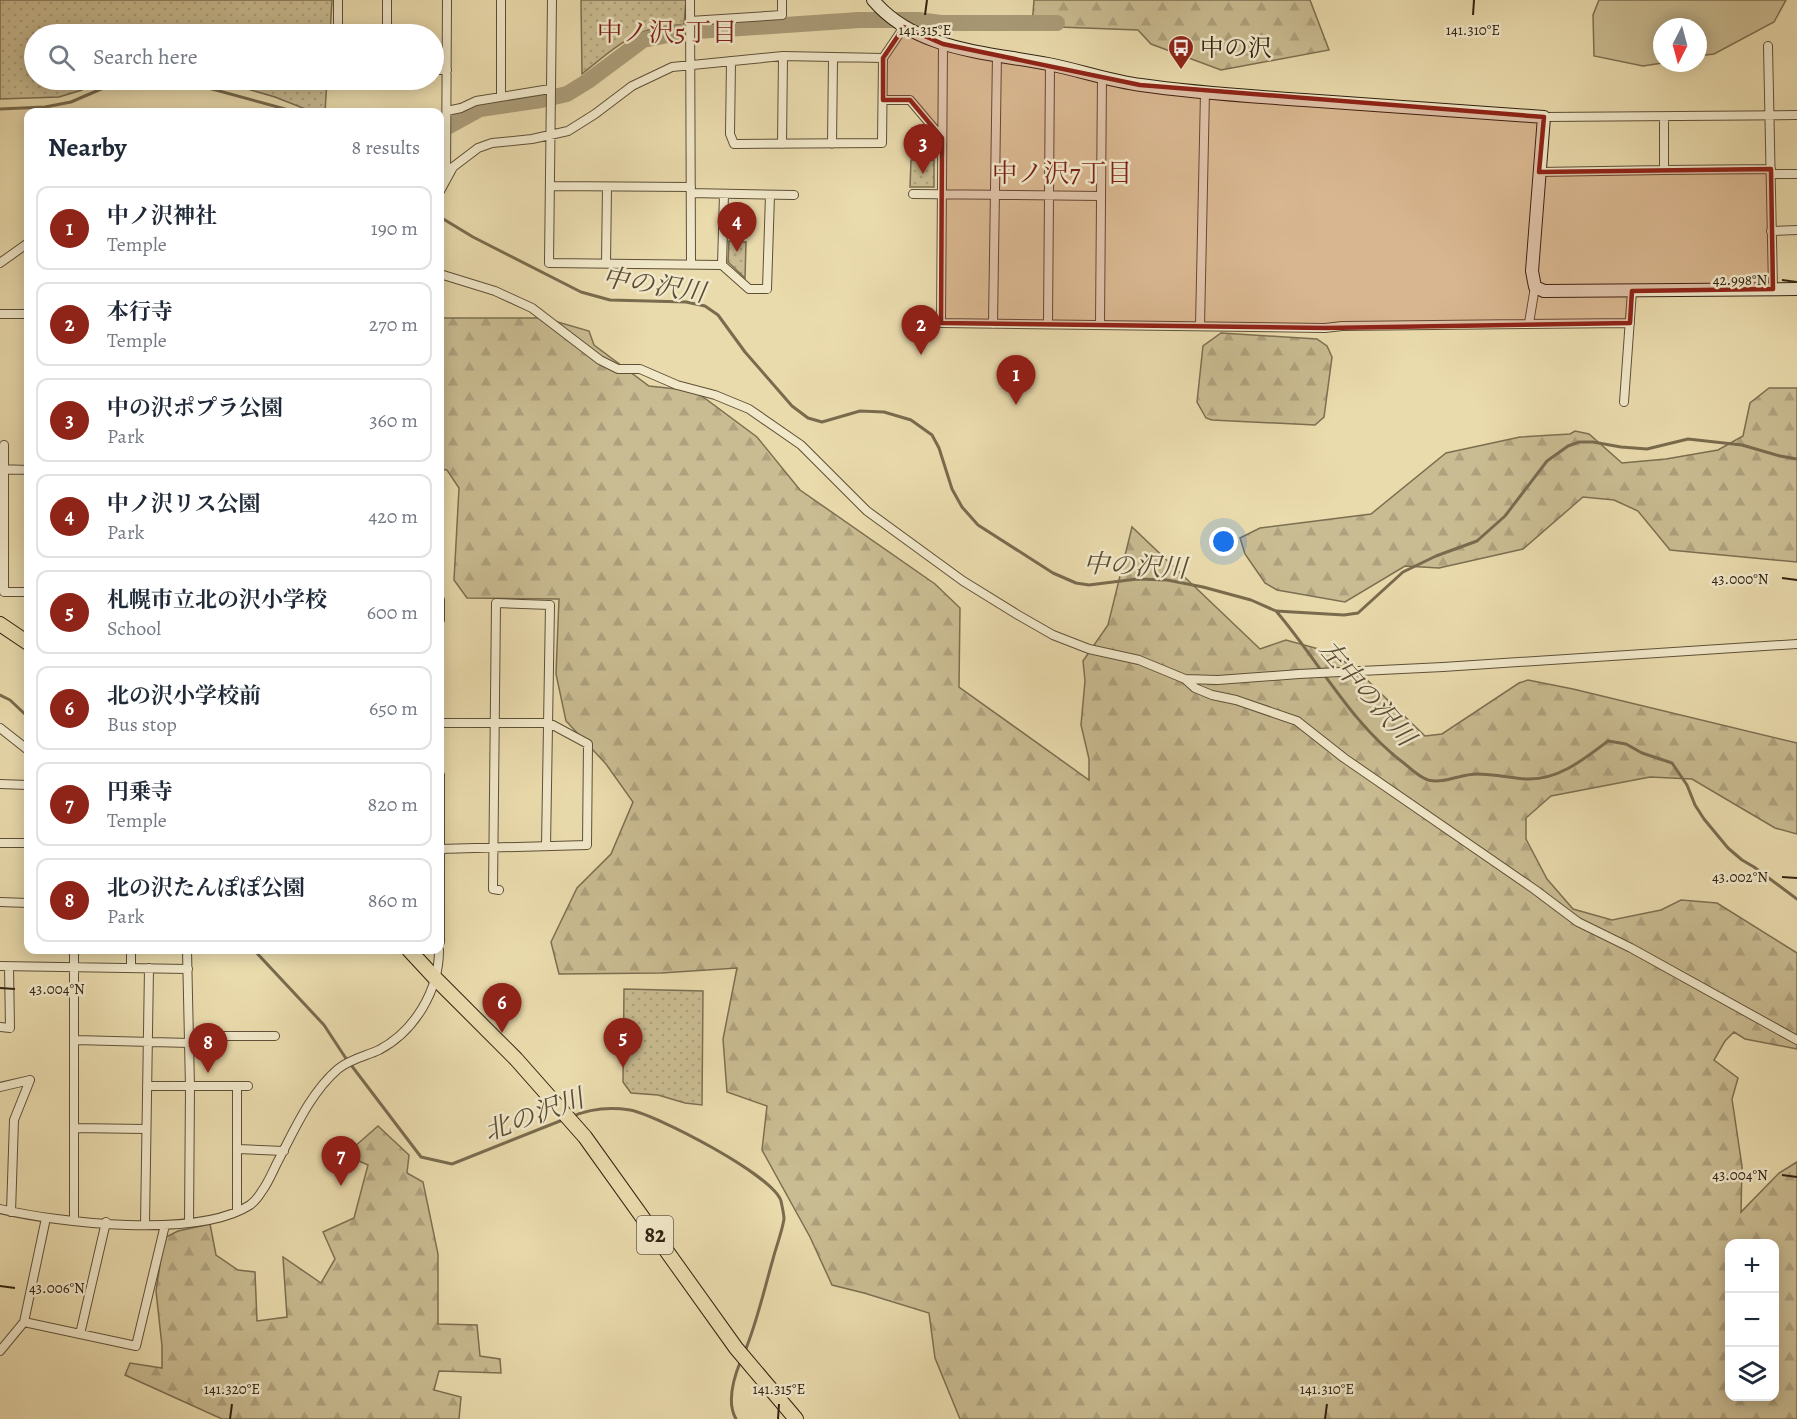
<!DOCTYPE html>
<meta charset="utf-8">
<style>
:root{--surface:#fff;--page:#f6f6f7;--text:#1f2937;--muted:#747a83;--line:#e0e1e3;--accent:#8f2418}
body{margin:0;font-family:Alegreya,"Noto Serif JP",serif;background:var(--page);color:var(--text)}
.controls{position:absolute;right:18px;bottom:18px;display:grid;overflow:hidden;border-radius:12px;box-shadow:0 3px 15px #0003}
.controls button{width:54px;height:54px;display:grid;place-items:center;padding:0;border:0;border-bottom:2px solid var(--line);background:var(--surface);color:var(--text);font:30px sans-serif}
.compass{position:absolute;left:1653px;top:18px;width:54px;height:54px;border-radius:50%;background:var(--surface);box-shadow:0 3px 15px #0003;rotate:186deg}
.you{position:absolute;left:1224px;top:542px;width:21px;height:21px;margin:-15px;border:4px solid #fff;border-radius:50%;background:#1a73e8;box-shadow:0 0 0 9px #1a73e833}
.badge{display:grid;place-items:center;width:39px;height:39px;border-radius:50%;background:var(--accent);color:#fff;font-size:20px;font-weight:700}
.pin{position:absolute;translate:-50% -50px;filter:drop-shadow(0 2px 3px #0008)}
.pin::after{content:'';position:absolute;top:32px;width:21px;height:18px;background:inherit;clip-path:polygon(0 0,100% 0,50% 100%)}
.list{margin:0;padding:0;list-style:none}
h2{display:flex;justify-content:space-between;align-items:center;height:78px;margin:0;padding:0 24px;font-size:26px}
h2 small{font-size:20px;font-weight:400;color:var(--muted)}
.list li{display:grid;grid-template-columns:39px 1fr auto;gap:18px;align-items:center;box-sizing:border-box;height:84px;margin:0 12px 12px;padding:0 12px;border:2px solid var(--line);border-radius:12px}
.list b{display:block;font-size:22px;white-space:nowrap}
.list p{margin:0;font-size:20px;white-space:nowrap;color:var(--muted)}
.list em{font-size:20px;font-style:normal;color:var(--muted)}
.icon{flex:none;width:33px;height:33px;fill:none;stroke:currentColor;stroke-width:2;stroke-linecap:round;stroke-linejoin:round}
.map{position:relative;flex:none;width:1797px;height:1419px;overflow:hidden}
.search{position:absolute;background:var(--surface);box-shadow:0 3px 15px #0003;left:24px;top:24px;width:420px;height:66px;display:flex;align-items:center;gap:15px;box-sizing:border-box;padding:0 21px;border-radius:33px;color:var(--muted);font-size:22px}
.panel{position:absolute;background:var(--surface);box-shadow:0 3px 15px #0003;left:24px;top:108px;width:420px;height:846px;border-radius:12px}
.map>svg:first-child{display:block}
</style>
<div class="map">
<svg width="1797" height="1419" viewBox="0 0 1797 1419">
<defs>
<pattern id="forest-firs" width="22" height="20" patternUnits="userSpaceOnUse" patternTransform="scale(1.5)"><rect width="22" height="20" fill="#cabc92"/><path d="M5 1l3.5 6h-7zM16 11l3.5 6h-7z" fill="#aea17d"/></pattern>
<pattern id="park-dots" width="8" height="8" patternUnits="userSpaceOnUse" patternTransform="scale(1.5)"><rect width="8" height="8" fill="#cabc92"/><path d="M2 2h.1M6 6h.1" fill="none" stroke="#aea17d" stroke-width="1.8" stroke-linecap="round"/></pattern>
</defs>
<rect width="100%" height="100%" fill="#eadbad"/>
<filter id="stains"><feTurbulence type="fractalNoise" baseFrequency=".00333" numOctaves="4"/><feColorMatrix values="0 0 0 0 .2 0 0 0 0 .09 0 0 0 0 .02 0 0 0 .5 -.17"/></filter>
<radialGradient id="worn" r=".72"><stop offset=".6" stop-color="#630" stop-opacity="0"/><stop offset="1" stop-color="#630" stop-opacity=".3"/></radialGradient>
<path fill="#cabc92" stroke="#7c6f51" stroke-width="1.5" d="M 1599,0 L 1786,0 L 1774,22 L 1714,54 L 1698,56 L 1698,27 L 1662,27 L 1662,63 L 1643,66 L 1594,56 L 1593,15 Z"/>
<path fill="url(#forest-firs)" stroke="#7c6f51" stroke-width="1.5" fill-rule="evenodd" d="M 1034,0 L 1310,0 L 1329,50 L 1221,70 L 1151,44 L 1138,30 L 1032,26 Z
M 440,318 L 544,318 L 589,331 L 594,345 L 649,386 L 695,391 L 757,437 L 800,490 L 935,584 L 960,608 L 959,687 L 1089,780 L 1089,759 L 1081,725 L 1085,681 L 1083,661 L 1108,625 L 1132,527 L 1260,649 L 1286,640 L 1333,653 L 1362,675 L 1425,736 L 1442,734 L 1519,683 L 1528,680 L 1573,689 L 1797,743 L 1797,834 L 1775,828 L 1692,779 L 1650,777 L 1551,796 L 1526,818 L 1526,839 L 1547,879 L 1573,909 L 1612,920 L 1661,910 L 1681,900 L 1717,903 L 1797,953 L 1797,1049 L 1745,1039 L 1734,1032 L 1725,1041 L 1714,1060 L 1738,1078 L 1732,1099 L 1742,1166 L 1741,1212 L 1779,1173 L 1797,1162 L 1797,1419 L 960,1419 L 935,1358 L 929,1313 L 864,1293 L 832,1285 L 810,1237 L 762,1150 L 767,1106 L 727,1092 L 723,1039 L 737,968 L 661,973 L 559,974 L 551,942 L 577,888 L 611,854 L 633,802 L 606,764 L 566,721 L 556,674 L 559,599 L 467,598 L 454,580 L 459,488 L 447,470 L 440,469 ZM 1730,1244 L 1774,1244 L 1774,1396 L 1730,1396 Z
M 1221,333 L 1317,339 L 1327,346 L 1332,357 L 1324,417 L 1315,425 L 1212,420 L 1206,418 L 1197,402 L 1203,346 Z
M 1769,388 L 1797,388 L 1797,562 L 1670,550 L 1638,511 L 1614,500 L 1583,497 L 1523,549 L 1439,568 L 1405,566 L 1345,602 L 1277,590 L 1265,583 L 1245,554 L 1240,538 L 1260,528 L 1371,514 L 1446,453 L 1520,437 L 1570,434 L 1575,431 L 1589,434 L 1622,463 L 1666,459 L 1718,450 L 1743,436 L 1750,403 Z
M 378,1126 L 409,1155 L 407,1173 L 423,1182 L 438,1254 L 438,1324 L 477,1325 L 480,1356 L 500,1359 L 501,1373 L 439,1371 L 434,1390 L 461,1397 L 459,1419 L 222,1419 L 125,1375 L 130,1363 L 162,1368 L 162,1346 L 156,1291 L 164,1238 L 178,1231 L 210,1224 L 216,1255 L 238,1270 L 255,1272 L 257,1321 L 287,1317 L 283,1257 L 321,1283 L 335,1259 L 323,1232 L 354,1218 L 368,1165 L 345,1155 Z"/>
<path fill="url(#park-dots)" stroke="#7c6f51" stroke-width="1.5" d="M 0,0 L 332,0 L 330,34 L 34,34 L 34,80 L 93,80 L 82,90 L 59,97 L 0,99 Z
M 581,0 L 686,0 L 684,24 C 674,26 662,26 652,29 C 627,35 602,58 582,74 Z
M 217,80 L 327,80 L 325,112 L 313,112 L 275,97 Z
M 911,160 L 934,160 L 934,187 L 910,187 Z
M 729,241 L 746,242 L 745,278 L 728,262 Z
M 624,989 L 703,991 L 702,1105 L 685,1103 L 658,1095 L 631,1093 L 623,1082 Z"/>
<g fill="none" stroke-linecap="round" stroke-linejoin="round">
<path stroke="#796b4e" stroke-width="3" d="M 179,80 L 296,112
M 0,109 L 45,107 L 71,102 L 122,80
M 440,217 L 473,237 L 581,292 L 610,300 L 686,302 L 705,306 L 718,315 L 745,352 L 792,406 L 808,418 L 822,422 L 860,411 L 884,412 L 911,420 L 932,435 L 939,448 L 952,489 L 962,507 L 978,525 L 1053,573 L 1076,583 L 1089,585 L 1137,579 L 1167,580 L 1203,587 L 1251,600 L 1276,611 L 1344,615 L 1358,613 L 1403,572 L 1436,556 L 1477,541 L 1505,516 L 1547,461 L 1568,446 L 1579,442 L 1593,442 L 1621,447 L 1647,449 L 1688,439 L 1742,445 L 1780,456 L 1797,459
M 1276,611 C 1319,661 1351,724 1405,764 C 1412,770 1419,777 1428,780 C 1445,784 1460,774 1477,774 C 1494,774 1511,778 1527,779 C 1559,780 1584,759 1608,741 L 1626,744 L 1642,753 L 1672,763 L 1687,785 L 1695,805 L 1704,819 L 1728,848 L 1742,860 L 1754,867 L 1797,899
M 0,695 L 10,700 L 28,717
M 254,950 L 324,1025 L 345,1057 L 421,1157 L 452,1164 L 565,1119
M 571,1117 C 589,1109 610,1107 630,1110 C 657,1115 774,1176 781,1201 C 782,1206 784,1214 784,1219 C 782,1232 776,1247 773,1259 C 764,1290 757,1322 745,1351
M 736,1419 C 726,1402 734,1377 741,1360"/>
<path stroke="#aa9c78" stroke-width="16" d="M 440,131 L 480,109 L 541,100 L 567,94 L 588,81 L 643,40 L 683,32 L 859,20 L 918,20 L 941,23 L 1057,23"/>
<defs>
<path id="street" d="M 501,0 L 501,96
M 552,0 L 549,263 L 722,265
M 690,0 L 691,264
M 690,21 L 782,15 L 782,0
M 338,34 L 338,0
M 387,34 L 387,0
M 943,44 L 941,323 L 1325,328 L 1342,326 L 1630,323
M 1768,46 L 1773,289
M 731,61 L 730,134 L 734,144 L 882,143 L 883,58
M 434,70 L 447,70
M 883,100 L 910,100 L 937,132 L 942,133
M 447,111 L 461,108 L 476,101 L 550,89
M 1544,117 L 1797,115
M 782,144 L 783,56
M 832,144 L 833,58
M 1664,170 L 1771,169
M 1539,172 L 1664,170 L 1664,117
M 1771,174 L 1797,174
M 446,177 L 447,0
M 550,186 L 691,187
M 440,191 L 453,167 L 478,148 L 492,143 L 532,139 L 568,131 L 595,114 L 632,86 L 672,67 L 783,56 L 883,58 L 904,27
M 691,193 L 794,195
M 724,194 L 722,265 L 749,289 L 767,289 L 770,195
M 913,194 L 1100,196
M 1771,231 L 1797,230
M 0,263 L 28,243
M 606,263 L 607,187
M 440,274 L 495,291 L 532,308 L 600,360 L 618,369 L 640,369 L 677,385 L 715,395 L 749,409 L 801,445 L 867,511 L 963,581 L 1018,615 L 1053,635 L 1089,649 L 1139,660 L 1185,679 L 1218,680 L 1299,674 L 1443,667 L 1797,644
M 0,314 L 28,314
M 1529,323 L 1535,287
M 993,324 L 997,54
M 1048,324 L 1050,64
M 1100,324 L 1102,76
M 1200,326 L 1205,92
M 1624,402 L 1632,291
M 4,445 L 4,592 L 28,592
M 0,469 L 28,470
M 440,600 L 440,620
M 1185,679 L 1195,688 L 1212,695 L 1236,700 L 1297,721 L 1344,758 L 1534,889 L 1578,922 L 1631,948 L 1797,1040
M 440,723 L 549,723 L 588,744 L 587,845 L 440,849
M 0,728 L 28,750
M 440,775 L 440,942
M 0,784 L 28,785
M 0,843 L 28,843
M 499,890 L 493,889 L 496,603 L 550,605 L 546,846
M 0,902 L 28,903
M 187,950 L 190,1087 L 189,1223
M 0,966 L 188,969
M 131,968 L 131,950
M 0,1027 L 10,1028 L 9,967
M 190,1036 L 275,1036
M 75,1040 L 190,1043
M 147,1086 L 248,1086
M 0,1087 L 30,1080 L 14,1120 L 11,1212
M 74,1128 L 146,1129
M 238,1149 L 284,1151
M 0,1209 C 59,1223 198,1239 250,1205 C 254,1202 259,1196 262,1191 C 268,1183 272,1173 277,1163 C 294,1131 310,1093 338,1069 C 350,1059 366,1056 379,1050 C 415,1031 439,990 439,950
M 237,1211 L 237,1086
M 74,1221 L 74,950
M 145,1224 L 149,968
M 24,1322 L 136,1346 L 165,1225
M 80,1334 L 106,1222
M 0,1351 L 24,1322 L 46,1218"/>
<path id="secondary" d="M 873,0 C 916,51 987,52 1048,64 C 1079,70 1110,81 1141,85 C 1195,93 1250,96 1304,100 C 1384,106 1464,111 1544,117 L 1532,271 L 1535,287 L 1544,291 L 1797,289"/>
<path id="primary" d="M 0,624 L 28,643
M 409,950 L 435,978 L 516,1059 L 585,1137 L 736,1348 L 796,1419"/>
</defs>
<use href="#street" stroke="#5e5037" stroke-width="10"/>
<use href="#secondary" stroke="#2f2210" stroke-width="14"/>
<use href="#primary" stroke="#2f2210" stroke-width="16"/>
<use href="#street" stroke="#f1e8ca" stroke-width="8"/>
<use href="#secondary" stroke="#f1e8ca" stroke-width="12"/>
<use href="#primary" stroke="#eadbad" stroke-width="14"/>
</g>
<path fill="#8f2418" fill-opacity="0.2" stroke="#8f2418" stroke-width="4.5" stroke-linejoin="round" d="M 904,27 L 943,44 L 1140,85 L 1544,117 L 1539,172 L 1771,169 L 1773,289 L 1632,291 L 1630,323 L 1325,328 L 941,323 L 942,138 L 910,100 L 883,100 L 883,58 Z"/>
<path fill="none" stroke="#2f2210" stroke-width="2" d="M 925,15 L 927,0M 1473,15 L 1474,0M 1782,280 L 1797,282M 1782,578 L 1797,580M 1782,877 L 1797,878M 0,988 L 15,989M 1782,1175 L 1797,1177M 0,1286 L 15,1288M 230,1419 L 232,1404M 778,1419 L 779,1404M 1325,1419 L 1327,1404"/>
<defs>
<symbol id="bus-pin" viewBox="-11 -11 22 30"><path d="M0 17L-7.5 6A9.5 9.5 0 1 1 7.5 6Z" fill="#8f2418" stroke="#f1e8ca"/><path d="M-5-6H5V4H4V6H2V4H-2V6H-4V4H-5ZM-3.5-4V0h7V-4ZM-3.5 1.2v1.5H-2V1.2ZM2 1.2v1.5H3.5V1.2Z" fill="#fff"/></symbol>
</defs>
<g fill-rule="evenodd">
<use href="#bus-pin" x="1166" y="33" width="30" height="40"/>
</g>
<g text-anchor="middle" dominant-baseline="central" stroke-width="5" stroke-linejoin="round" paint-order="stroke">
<rect fill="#f1e8ca" stroke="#695d48" stroke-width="1.5" x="637" y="1216" width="36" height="38" rx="4.5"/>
<g font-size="22" font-weight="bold" fill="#2f2210">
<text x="655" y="1235">82</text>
</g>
<g font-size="24" fill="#2f2210" stroke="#f1e8ca" text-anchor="start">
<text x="1200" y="48">中の沢</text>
</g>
<g font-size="26" fill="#7a1f14" stroke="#f1e8ca">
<text x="667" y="32">中ノ沢5丁目</text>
<text x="1062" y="173">中ノ沢7丁目</text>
</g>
<g font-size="26" font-style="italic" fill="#5a4d34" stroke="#f1e8ca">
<text transform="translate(654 285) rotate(9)">中の沢川</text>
<text transform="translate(1135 566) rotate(3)">中の沢川</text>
<text transform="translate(1367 693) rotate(49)">左中の沢川</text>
<text transform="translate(534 1115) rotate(-20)">北の沢川</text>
</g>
</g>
<g font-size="15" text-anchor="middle" fill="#2f2210" stroke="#f1e8ca" stroke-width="5" stroke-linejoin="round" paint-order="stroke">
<text x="925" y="35">141.315°E</text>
<text x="1473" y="35">141.310°E</text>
<text x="1740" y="285">42.998°N</text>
<text x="1740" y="584">43.000°N</text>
<text x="1740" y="882">43.002°N</text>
<text x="57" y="994">43.004°N</text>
<text x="1740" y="1180">43.004°N</text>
<text x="57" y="1293">43.006°N</text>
<text x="232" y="1394">141.320°E</text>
<text x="779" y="1394">141.315°E</text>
<text x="1327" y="1394">141.310°E</text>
</g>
<rect width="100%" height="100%" filter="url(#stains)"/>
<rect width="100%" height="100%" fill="url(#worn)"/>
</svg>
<div class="controls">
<button>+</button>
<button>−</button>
<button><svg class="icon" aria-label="layers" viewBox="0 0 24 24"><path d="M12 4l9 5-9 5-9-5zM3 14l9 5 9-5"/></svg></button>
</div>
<svg class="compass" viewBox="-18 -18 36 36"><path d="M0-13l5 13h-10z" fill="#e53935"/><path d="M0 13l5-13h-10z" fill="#747a83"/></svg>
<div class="you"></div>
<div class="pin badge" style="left:1016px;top:405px">1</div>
<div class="pin badge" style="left:921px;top:355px">2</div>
<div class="pin badge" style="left:923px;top:174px">3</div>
<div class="pin badge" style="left:737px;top:252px">4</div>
<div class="pin badge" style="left:623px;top:1068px">5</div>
<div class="pin badge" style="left:502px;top:1033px">6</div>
<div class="pin badge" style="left:341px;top:1186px">7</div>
<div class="pin badge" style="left:208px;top:1073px">8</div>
<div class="search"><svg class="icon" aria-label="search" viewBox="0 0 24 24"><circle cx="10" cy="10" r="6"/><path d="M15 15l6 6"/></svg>Search here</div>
<section class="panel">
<h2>Nearby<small>8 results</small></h2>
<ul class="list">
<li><span class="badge">1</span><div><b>中ノ沢神社</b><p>Temple</p></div><em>190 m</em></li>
<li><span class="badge">2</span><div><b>本行寺</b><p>Temple</p></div><em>270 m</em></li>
<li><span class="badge">3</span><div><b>中の沢ポプラ公園</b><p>Park</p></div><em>360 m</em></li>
<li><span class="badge">4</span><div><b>中ノ沢リス公園</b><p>Park</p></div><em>420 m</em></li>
<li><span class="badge">5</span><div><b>札幌市立北の沢小学校</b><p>School</p></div><em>600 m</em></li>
<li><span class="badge">6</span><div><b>北の沢小学校前</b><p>Bus stop</p></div><em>650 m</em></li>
<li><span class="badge">7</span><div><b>円乗寺</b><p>Temple</p></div><em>820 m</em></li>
<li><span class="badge">8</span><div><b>北の沢たんぽぽ公園</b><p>Park</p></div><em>860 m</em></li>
</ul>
</section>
</div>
